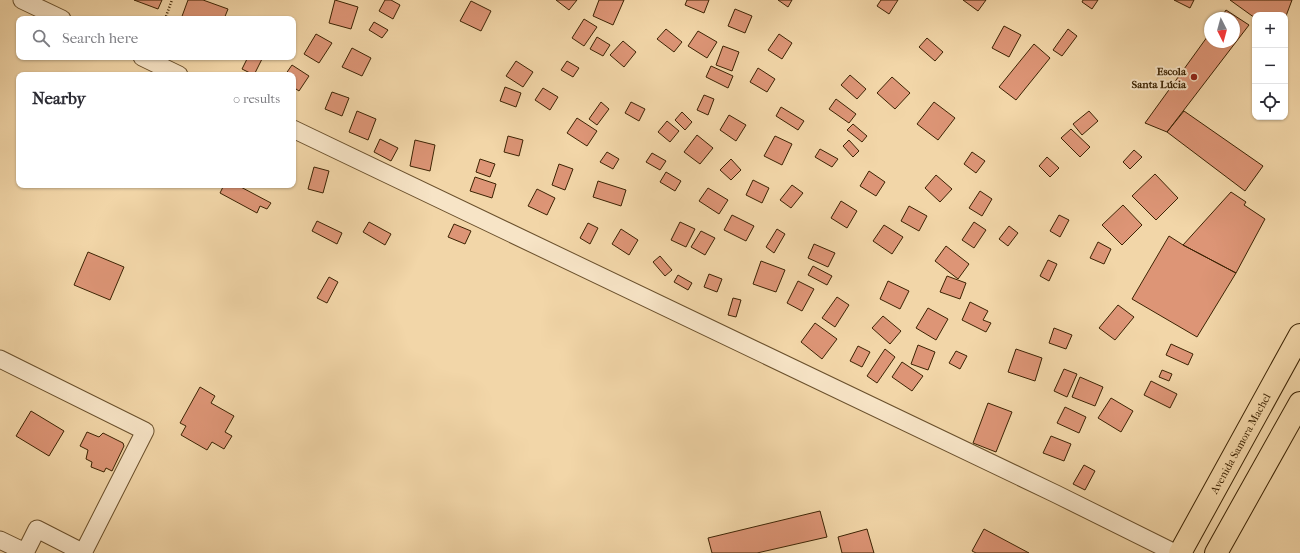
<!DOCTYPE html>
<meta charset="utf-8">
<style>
:root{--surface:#fff;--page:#f2f2f3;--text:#2b2b33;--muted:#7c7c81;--line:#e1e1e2}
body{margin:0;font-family:"IM FELL French Canon",serif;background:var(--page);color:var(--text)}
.controls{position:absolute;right:12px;top:12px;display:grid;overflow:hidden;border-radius:8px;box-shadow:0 1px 3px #0004}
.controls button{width:36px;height:36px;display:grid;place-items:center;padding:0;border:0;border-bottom:1px solid var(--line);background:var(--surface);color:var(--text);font:20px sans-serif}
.compass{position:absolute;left:1204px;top:12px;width:36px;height:36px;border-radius:50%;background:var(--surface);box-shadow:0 1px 3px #0004;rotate:174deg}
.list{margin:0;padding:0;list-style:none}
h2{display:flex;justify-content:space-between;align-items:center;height:52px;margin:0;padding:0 16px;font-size:17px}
h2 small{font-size:13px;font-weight:400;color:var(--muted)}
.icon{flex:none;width:22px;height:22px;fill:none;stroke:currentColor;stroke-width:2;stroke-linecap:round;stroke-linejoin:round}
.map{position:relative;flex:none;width:1300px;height:553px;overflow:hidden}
.search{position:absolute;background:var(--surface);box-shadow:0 1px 3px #0004;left:16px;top:16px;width:280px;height:44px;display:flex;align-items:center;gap:10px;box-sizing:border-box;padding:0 14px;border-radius:8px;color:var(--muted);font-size:15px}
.panel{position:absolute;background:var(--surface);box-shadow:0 1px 3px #0004;left:16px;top:72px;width:280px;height:116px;border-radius:8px}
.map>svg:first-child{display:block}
</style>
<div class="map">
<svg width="1300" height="553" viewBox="0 0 1300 553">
<rect width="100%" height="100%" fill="#f2d6a8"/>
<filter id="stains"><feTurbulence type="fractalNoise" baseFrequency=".005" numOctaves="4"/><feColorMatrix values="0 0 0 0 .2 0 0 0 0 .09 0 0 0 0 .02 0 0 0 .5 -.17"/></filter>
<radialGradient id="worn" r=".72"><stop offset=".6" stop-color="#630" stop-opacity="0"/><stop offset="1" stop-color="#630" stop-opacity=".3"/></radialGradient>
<path fill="#dd9576" stroke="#3c2303" d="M 134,0 L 162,0 L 158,9 Z
M 188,0 L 203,0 L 228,9 L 224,19 L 181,19 Z
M 335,0 L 358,7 L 351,29 L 329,23 Z
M 385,0 L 391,0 L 400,5 L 393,19 L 379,11 Z
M 556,0 L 577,0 L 569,10 Z
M 599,0 L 624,0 L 613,25 L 593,16 Z
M 687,0 L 709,0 L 704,13 L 685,5 Z
M 778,0 L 792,0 L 788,7 Z
M 881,0 L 898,0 L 889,14 L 877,6 Z
M 963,0 L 986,0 L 978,11 Z
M 1083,0 L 1098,0 L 1092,9 L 1082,2 Z
M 1174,0 L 1194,0 L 1190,8 Z
M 1230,0 L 1292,0 L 1286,16 L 1285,24 L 1285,15 L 1255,15 L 1255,18 Z
M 471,1 L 491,11 L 481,31 L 460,21 Z
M 735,9 L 752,16 L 745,33 L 728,26 Z
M 1226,10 L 1249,25 L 1167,132 L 1145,123 L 1210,33 L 1210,42 L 1234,42 L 1234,18 L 1221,18 Z
M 584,19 L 597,27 L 584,46 L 572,38 Z
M 374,22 L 388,30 L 382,38 L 369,30 Z
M 1004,26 L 1021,35 L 1009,57 L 992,48 Z
M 666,29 L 682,42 L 674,52 L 657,39 Z
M 1068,29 L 1077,36 L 1062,56 L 1053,50 Z
M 698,31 L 717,42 L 707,58 L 688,46 Z
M 316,34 L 332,43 L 319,63 L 304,54 Z
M 779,34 L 792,43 L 782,59 L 768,50 Z
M 597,37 L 610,45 L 603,56 L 590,49 Z
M 927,38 L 943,52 L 935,61 L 919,47 Z
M 623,41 L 636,52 L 624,67 L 610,55 Z
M 1034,44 L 1050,58 L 1016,100 L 999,87 Z
M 723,46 L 739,52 L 732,71 L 716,65 Z
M 352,48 L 371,58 L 362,76 L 342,67 Z
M 248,57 L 263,57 L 254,75 L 242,69 Z
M 516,61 L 533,72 L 523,87 L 506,76 Z
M 567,61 L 579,68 L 573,77 L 561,70 Z
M 292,65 L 309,76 L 299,91 L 293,87 L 293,75 L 285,75 Z
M 711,66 L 733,76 L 728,88 L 706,77 Z
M 758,68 L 775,79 L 767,92 L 750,82 Z
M 850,75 L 866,89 L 857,99 L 841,85 Z
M 892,77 L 910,93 L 895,109 L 877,93 Z
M 505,87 L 521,93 L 516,107 L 500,101 Z
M 543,88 L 558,97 L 550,110 L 535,100 Z
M 332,92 L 349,98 L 342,116 L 325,109 Z
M 704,95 L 714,99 L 708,115 L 697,110 Z
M 836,99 L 856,114 L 849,123 L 829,109 Z
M 601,102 L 609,109 L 597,125 L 589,119 Z
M 631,102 L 645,109 L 639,121 L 625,113 Z
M 934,102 L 955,118 L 938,140 L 917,124 Z
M 781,107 L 804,121 L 798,130 L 776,116 Z
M 357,111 L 376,119 L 368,140 L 349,132 Z
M 1089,111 L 1098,121 L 1082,135 L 1073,124 Z
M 1184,111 L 1263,166 L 1245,191 L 1167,132 Z
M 682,112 L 692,122 L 685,130 L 675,120 Z
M 729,115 L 746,125 L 736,141 L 720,130 Z
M 577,118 L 597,131 L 587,146 L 567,133 Z
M 667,121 L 679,131 L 670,142 L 658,132 Z
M 853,124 L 867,136 L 862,142 L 847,130 Z
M 1071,129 L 1090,147 L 1080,157 L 1061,138 Z
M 697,135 L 713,148 L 700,164 L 684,152 Z
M 508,136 L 523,140 L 519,156 L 504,152 Z
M 775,136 L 792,144 L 782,165 L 764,156 Z
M 380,139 L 398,148 L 391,161 L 374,152 Z
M 415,140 L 435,145 L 430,171 L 410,166 Z
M 849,140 L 859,151 L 853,157 L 843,146 Z
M 820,149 L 838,159 L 832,167 L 815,157 Z
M 1134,150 L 1142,157 L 1130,169 L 1123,162 Z
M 607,152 L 619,159 L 613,169 L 600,162 Z
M 972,152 L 985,161 L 976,173 L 964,164 Z
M 652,153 L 666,161 L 660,170 L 646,162 Z
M 1047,157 L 1059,168 L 1050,177 L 1039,166 Z
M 480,159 L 495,164 L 490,177 L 476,172 Z
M 731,159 L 741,170 L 731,180 L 720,170 Z
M 559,164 L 573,169 L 565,190 L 552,185 Z
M 314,167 L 329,171 L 323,193 L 308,189 Z
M 869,171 L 885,182 L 876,196 L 860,186 Z
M 666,172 L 681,181 L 675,191 L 660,182 Z
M 1155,174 L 1178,198 L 1156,220 L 1132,196 Z
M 936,175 L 952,189 L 940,202 L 925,188 Z
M 475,177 L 496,184 L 492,198 L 470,191 Z
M 753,180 L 769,188 L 762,203 L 746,195 Z
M 598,181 L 626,190 L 621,206 L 593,197 Z
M 224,185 L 237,185 L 271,203 L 267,209 L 260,206 L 257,213 L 220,193 Z
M 792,185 L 803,193 L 791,208 L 780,200 Z
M 708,188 L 728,200 L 719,214 L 699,201 Z
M 537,189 L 555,198 L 547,215 L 528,206 Z
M 980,191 L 992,199 L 982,216 L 969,208 Z
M 1231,192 L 1246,202 L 1244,205 L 1265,219 L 1236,273 L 1183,245 Z
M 841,201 L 857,211 L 847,228 L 831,218 Z
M 1123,205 L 1142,225 L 1122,245 L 1102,225 Z
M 909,206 L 927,216 L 919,231 L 901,221 Z
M 732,215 L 754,226 L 746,241 L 724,230 Z
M 1059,215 L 1069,220 L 1060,237 L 1050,231 Z
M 317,221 L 342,233 L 337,244 L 312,231 Z
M 369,222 L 391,234 L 385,245 L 363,232 Z
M 680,222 L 695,229 L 686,247 L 671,240 Z
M 974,222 L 986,230 L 974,248 L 962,240 Z
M 588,223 L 598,228 L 590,244 L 580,238 Z
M 454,224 L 471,231 L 465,244 L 448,237 Z
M 884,225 L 903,237 L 892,254 L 873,241 Z
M 1009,226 L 1018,233 L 1008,246 L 999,239 Z
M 621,229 L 638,240 L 629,255 L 612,244 Z
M 777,229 L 785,234 L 774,253 L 766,247 Z
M 701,231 L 715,238 L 705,255 L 691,247 Z
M 1169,236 L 1183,245 L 1236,273 L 1197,337 L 1132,299 Z
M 1098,242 L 1111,249 L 1104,264 L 1090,258 Z
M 814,244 L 835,253 L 828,267 L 808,258 Z
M 946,246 L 969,264 L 958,279 L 935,261 Z
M 88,252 L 124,267 L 110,300 L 74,285 Z
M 660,256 L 672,270 L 665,276 L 653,262 Z
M 1048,260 L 1057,264 L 1049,281 L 1040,276 Z
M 761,261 L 785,270 L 776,292 L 753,284 Z
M 813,266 L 832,276 L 827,285 L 808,275 Z
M 709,274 L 722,279 L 717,292 L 704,287 Z
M 678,275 L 692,283 L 688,290 L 674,282 Z
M 947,276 L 966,283 L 960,299 L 940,292 Z
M 329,277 L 338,282 L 327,303 L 317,298 Z
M 798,281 L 814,289 L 802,311 L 787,303 Z
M 888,281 L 909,291 L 900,309 L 880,299 Z
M 837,297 L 849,305 L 835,327 L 822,318 Z
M 733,298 L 741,300 L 736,317 L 728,315 Z
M 970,302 L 988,311 L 983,320 L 991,323 L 986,332 L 962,320 Z
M 1118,305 L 1134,317 L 1115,340 L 1099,328 Z
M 928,308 L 948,319 L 936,340 L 916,328 Z
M 883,316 L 901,331 L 890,344 L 872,328 Z
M 815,323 L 837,339 L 822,359 L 801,342 Z
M 1054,328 L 1072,335 L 1066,349 L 1049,343 Z
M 1171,344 L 1193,354 L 1188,365 L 1166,355 Z
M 918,345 L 935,352 L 928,370 L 911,364 Z
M 858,346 L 870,352 L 862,367 L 850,361 Z
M 885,349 L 895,357 L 877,383 L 867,376 Z
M 1016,349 L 1042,358 L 1035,381 L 1008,372 Z
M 956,351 L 967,356 L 960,369 L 949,363 Z
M 902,362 L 923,376 L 912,391 L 892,377 Z
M 1064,369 L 1077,374 L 1067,397 L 1054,391 Z
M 1162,370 L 1172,374 L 1169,381 L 1159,377 Z
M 1080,377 L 1103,387 L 1095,406 L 1072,397 Z
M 1151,381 L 1177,394 L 1170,408 L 1144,395 Z
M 200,387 L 215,396 L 211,403 L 234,416 L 225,432 L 232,436 L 224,449 L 212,442 L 207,450 L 181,435 L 186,426 L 180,423 Z
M 1111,398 L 1133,411 L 1121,432 L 1098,418 Z
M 988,403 L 1012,412 L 996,452 L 973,443 Z
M 1065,407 L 1086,417 L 1079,433 L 1057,423 Z
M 31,411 L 64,431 L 49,456 L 16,436 Z
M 87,432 L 99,437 L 103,433 L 123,443 L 124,446 L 112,471 L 106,468 L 104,472 L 91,467 L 92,462 L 86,459 L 88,450 L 80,446 Z
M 1051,436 L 1071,444 L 1064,461 L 1043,453 Z
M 1084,465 L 1095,471 L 1085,490 L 1073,484 Z
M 820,511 L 827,537 L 757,553 L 712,553 L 708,538 Z
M 867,529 L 874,553 L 842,553 L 838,537 Z
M 984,529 L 1029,553 L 976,553 L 972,551 Z"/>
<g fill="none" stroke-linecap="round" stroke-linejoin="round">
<defs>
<path id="street" d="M 22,0 L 62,19
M 142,57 L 179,75
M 293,129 L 1056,494 L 1175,553
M 0,359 L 145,431 L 83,553
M 0,540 L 25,552
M 25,553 L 37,529 L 84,553"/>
<g id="highway">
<path id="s1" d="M 1180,553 L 1300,335"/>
<path d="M 1216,553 L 1300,403"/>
</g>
</defs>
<use href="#street" stroke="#6a502c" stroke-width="19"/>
<use href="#highway" stroke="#3c2303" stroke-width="24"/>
<path stroke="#3c2303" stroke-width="2.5" stroke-dasharray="1 2" stroke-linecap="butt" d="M 165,19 L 172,0"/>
<use href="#street" stroke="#f7e4c6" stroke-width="17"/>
<use href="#highway" stroke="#f2d6a8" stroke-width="22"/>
</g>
<circle fill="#8f2418" stroke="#f7e4c6" stroke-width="1.5" cx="1194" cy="77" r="4"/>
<g text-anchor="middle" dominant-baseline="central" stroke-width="4" stroke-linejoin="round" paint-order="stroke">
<g font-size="11" font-weight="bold" fill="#3c2303" stroke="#f7e4c6" text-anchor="end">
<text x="1186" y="71">Escola<tspan x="1186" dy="13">Santa Lúcia</tspan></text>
</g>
<g font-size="11" fill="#3c2303" stroke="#f7e4c6">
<text stroke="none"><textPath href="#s1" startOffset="125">Avenida Samora Machel</textPath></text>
</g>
</g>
<rect width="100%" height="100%" filter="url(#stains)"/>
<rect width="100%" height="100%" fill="url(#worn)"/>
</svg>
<div class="controls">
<button>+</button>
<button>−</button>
<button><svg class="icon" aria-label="locate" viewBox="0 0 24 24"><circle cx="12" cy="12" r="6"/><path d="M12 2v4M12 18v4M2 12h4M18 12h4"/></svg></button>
</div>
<svg class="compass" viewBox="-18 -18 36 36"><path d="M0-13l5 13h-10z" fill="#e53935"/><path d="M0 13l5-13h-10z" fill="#7c7c81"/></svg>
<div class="search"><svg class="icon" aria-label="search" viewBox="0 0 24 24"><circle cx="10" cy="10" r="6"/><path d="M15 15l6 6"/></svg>Search here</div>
<section class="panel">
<h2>Nearby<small>0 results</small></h2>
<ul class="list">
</ul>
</section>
</div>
